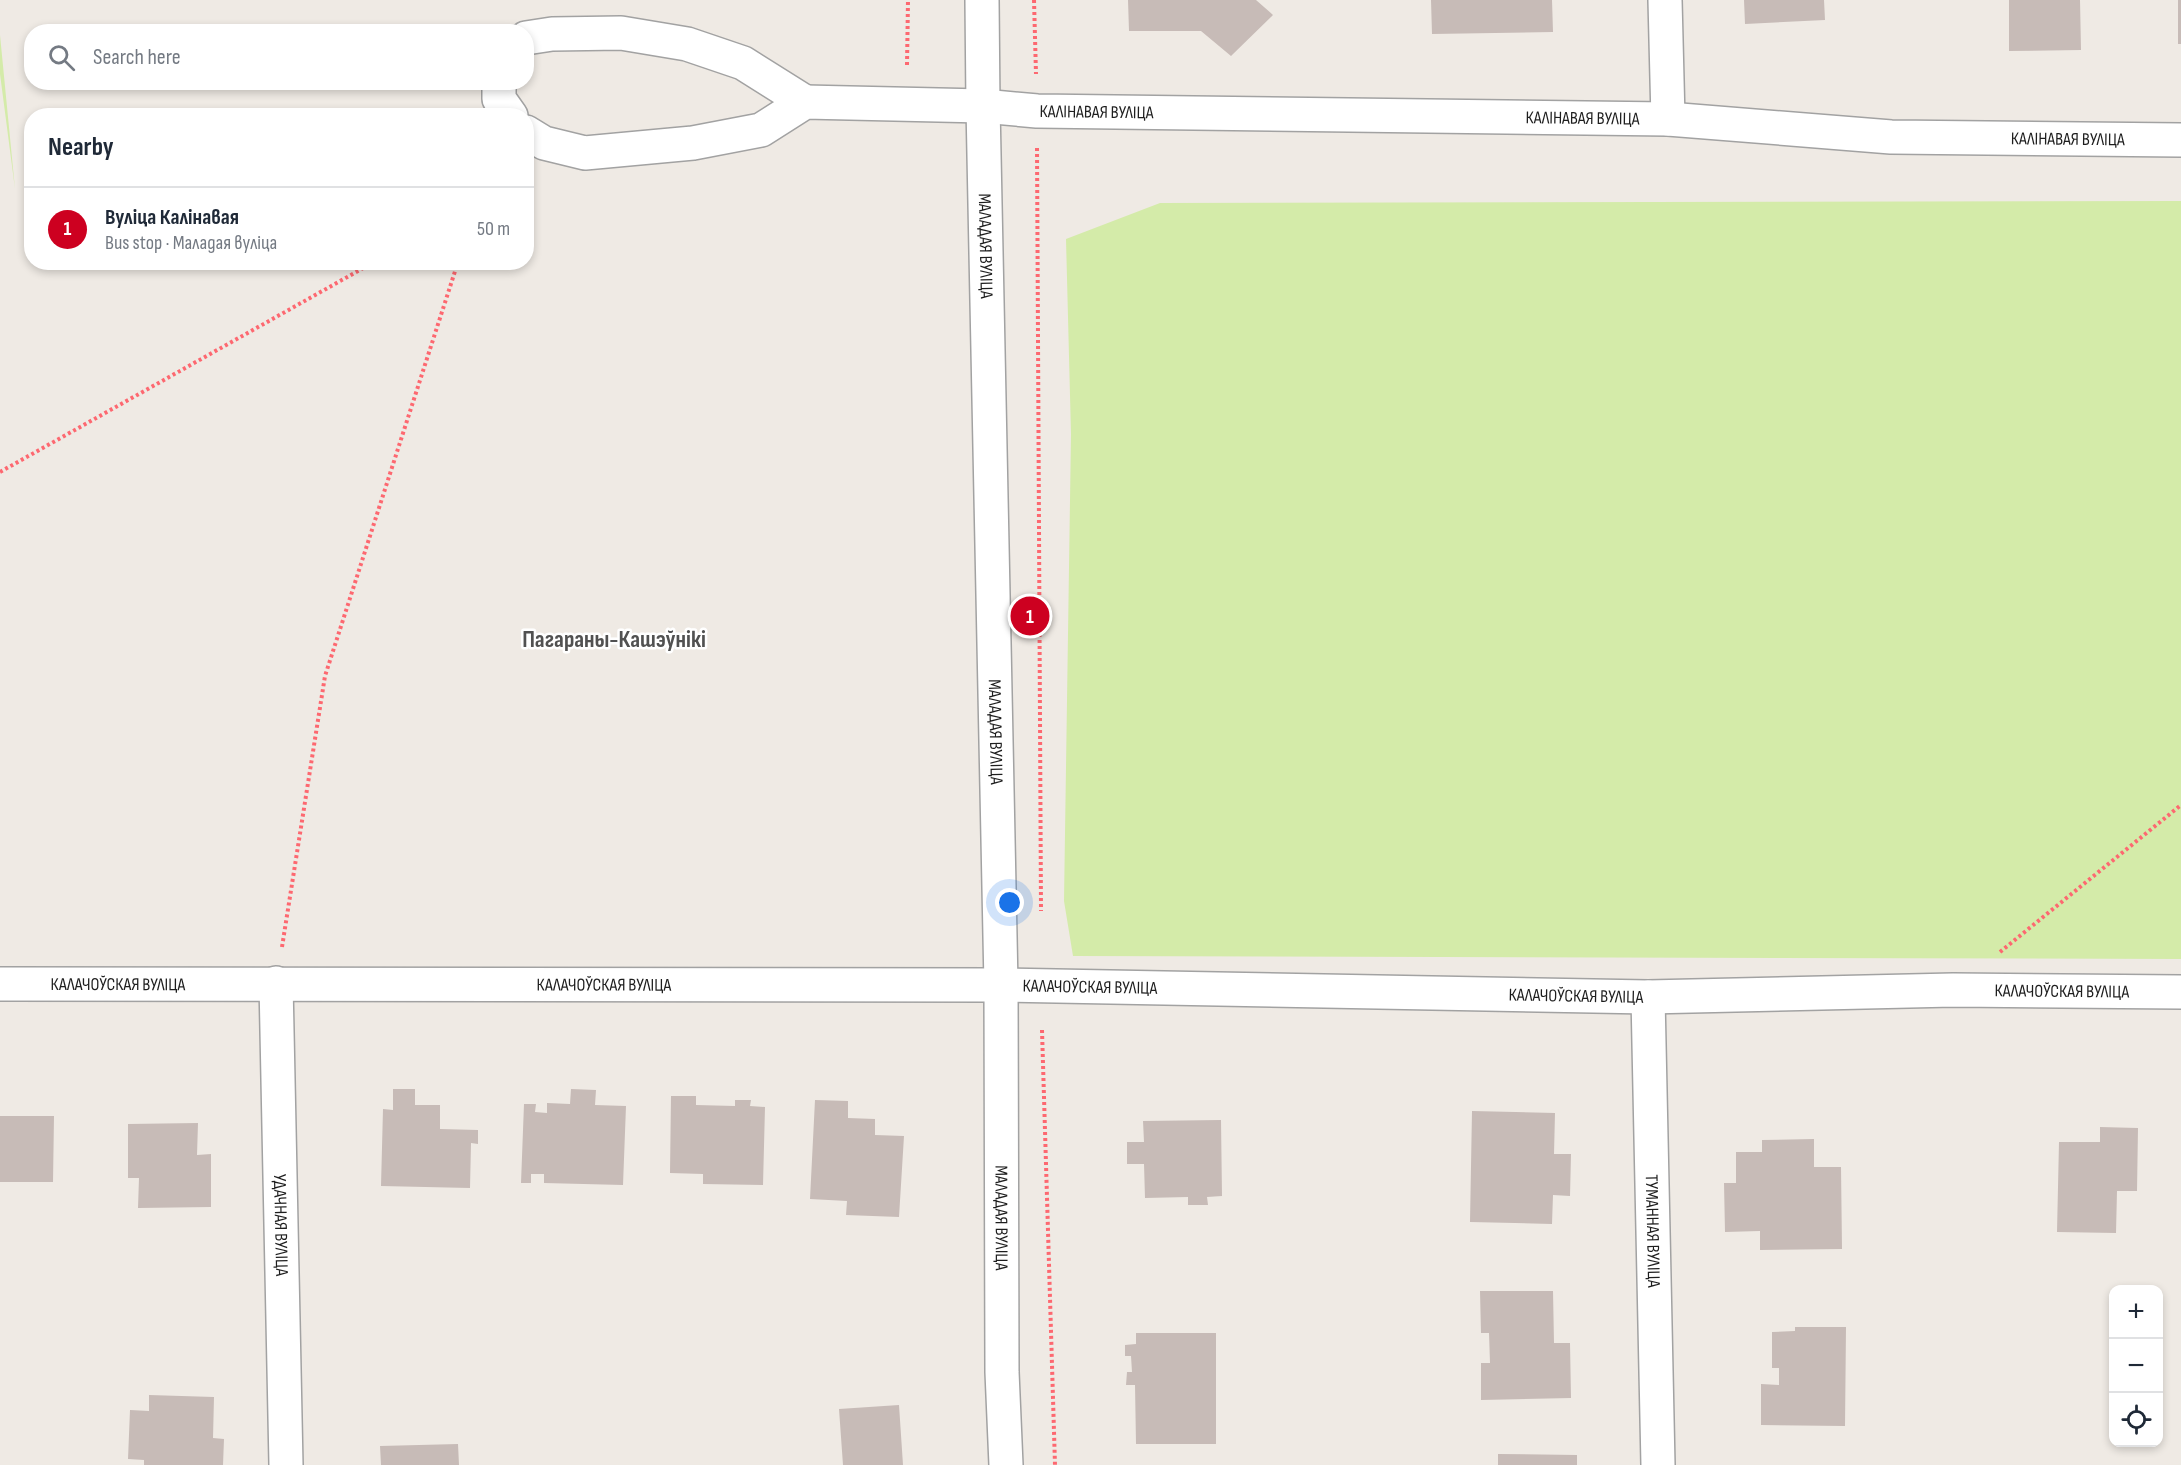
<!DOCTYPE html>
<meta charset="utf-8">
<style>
:root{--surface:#fff;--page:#f2f2f3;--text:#1f2937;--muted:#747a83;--line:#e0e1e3;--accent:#cd0020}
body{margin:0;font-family:"Sofia Sans Condensed",sans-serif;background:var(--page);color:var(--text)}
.controls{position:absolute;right:18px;bottom:18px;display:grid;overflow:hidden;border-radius:12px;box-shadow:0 3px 9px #0003}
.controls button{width:54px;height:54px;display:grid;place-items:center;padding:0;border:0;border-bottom:2px solid var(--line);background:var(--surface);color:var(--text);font:30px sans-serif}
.you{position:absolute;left:1010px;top:903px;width:21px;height:21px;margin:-15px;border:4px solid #fff;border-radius:50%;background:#1a73e8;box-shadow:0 0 0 9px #1a73e833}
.badge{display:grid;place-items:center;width:39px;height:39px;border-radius:50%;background:var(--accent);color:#fff;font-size:20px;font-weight:700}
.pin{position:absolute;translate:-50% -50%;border:3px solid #fff;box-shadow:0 2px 6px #0006}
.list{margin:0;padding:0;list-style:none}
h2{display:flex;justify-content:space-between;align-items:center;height:78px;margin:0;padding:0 24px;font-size:26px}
h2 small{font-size:20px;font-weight:400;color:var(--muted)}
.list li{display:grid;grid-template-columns:39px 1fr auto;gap:18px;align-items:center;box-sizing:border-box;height:84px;padding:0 24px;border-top:2px solid var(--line)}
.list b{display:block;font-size:22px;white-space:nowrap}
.list p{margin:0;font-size:20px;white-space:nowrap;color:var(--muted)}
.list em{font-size:20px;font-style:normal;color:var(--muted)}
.icon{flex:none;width:33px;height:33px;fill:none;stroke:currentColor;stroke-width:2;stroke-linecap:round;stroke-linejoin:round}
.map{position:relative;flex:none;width:2181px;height:1465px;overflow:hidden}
.search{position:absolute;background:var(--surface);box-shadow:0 3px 9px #0003;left:24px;top:24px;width:510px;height:66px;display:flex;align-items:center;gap:15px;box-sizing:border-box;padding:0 21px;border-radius:24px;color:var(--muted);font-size:22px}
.panel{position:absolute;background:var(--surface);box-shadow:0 3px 9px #0003;left:24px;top:108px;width:510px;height:162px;border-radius:24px}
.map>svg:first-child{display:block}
</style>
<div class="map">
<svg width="2181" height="1465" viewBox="0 0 2181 1465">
<rect width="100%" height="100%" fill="#efeae4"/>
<path fill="#d4eba9" d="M 0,35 L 15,189 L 0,74 Z
M 2181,201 L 2181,959 L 1073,956 L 1064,901 L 1071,434 L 1066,239 L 1160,203 Z"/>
<path fill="#c7bbb7" d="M 1128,0 L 1256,0 L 1273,15 L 1231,56 L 1201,31 L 1129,31 Z
M 1431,0 L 1552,0 L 1553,32 L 1432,34 Z
M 1744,0 L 1824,0 L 1825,20 L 1745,24 Z
M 2009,0 L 2080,0 L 2081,50 L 2009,51 Z
M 2178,0 L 2181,0 L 2181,44 L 2178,44 Z
M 393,1089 L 415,1089 L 415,1105 L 440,1105 L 440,1129 L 478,1130 L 478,1144 L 471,1143 L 470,1188 L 381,1186 L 383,1109 L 393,1110 Z
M 571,1089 L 596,1090 L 595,1105 L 626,1106 L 623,1185 L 544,1183 L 544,1174 L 531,1174 L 531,1183 L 521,1183 L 524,1104 L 536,1104 L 535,1112 L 547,1113 L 547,1103 L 570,1104 Z
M 671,1096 L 696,1096 L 696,1105 L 735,1106 L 735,1100 L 751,1100 L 750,1106 L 765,1107 L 763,1185 L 703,1184 L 703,1174 L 670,1173 Z
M 815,1100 L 848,1101 L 848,1118 L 875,1119 L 875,1135 L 904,1136 L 899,1217 L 846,1215 L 847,1201 L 810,1199 Z
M 1472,1111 L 1555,1113 L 1554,1154 L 1571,1154 L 1570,1196 L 1553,1195 L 1552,1224 L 1470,1222 Z
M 0,1116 L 54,1116 L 53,1182 L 0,1182 Z
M 1221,1120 L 1222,1196 L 1207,1197 L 1208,1205 L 1188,1205 L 1188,1197 L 1145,1198 L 1144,1164 L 1127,1164 L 1127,1142 L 1144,1142 L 1143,1121 Z
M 198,1123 L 197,1155 L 211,1154 L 211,1207 L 138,1208 L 139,1178 L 128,1178 L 128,1124 Z
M 2100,1127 L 2138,1128 L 2137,1191 L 2117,1191 L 2116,1233 L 2057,1232 L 2059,1142 L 2100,1142 Z
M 1814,1139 L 1814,1167 L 1841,1167 L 1842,1249 L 1760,1250 L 1760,1231 L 1725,1232 L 1724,1183 L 1736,1183 L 1736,1152 L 1762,1152 L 1762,1140 Z
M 1480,1291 L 1553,1291 L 1554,1343 L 1570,1343 L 1571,1398 L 1481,1400 L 1481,1363 L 1490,1363 L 1489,1333 L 1481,1333 Z
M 1795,1327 L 1846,1327 L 1845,1426 L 1761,1425 L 1761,1384 L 1779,1385 L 1779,1368 L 1772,1368 L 1772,1332 L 1795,1331 Z
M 1136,1333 L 1216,1333 L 1216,1444 L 1136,1444 L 1135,1385 L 1126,1385 L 1127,1372 L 1132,1372 L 1131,1356 L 1125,1356 L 1125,1345 L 1136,1344 Z
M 149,1395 L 214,1397 L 213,1438 L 224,1439 L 223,1465 L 144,1465 L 144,1460 L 128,1459 L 130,1410 L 149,1411 Z
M 899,1405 L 903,1465 L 843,1465 L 839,1409 Z
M 458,1444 L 459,1465 L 381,1465 L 380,1446 Z
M 1498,1454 L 1577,1455 L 1577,1465 L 1498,1465 Z"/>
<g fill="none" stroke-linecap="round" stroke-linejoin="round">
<defs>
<g id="minor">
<path id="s1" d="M 982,0 L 983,106 L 1001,985 L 1002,1372 L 1006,1465"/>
<path d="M 1665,0 L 1668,119"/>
<path d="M 526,38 L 552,34 L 621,33 L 687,44 L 743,63 L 805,102"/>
<path d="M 499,82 L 499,99 L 511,116"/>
<path id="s2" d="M 526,132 L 544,143 L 585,153 L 693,143 L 761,130 L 805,102 L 983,106 L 1037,111 L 1668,119 L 1891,137 L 2181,140"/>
<path id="s3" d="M 276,983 L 286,1465"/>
<path id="s4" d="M 0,984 L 1001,985 L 1648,997 L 1953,990 L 2181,992"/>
<path id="s5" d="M 1648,997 L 1658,1465"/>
</g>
</defs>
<use href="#minor" stroke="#a2a2a2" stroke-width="36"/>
<path stroke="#fd6870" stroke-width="4" stroke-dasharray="3 3" stroke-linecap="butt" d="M 1034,0 L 1036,74
M 907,65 L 908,0
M 1037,148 L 1041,911
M 0,472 L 374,262
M 282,947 L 325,676 L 458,262
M 2000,952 L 2181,805
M 1042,1030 L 1055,1465"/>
<use href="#minor" stroke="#fff" stroke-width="33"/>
</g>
<g text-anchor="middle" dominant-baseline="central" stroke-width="5" stroke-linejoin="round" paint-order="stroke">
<g font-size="18" fill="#1e1e1e" stroke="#fff">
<text stroke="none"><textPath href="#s2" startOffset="585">КАЛІНАВАЯ ВУЛІЦА</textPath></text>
<text stroke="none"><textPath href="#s2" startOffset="1071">КАЛІНАВАЯ ВУЛІЦА</textPath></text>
<text stroke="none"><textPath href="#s2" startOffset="1557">КАЛІНАВАЯ ВУЛІЦА</textPath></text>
<text stroke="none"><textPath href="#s1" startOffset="246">МАЛАДАЯ ВУЛІЦА</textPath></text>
<text stroke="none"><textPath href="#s1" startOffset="732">МАЛАДАЯ ВУЛІЦА</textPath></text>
<text stroke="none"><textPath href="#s4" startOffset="118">КАЛАЧОЎСКАЯ ВУЛІЦА</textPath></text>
<text stroke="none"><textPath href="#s4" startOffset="604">КАЛАЧОЎСКАЯ ВУЛІЦА</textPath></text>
<text stroke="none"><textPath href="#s4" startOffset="1090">КАЛАЧОЎСКАЯ ВУЛІЦА</textPath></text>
<text stroke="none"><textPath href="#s4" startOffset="2062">КАЛАЧОЎСКАЯ ВУЛІЦА</textPath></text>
<text stroke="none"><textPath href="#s4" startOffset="1576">КАЛАЧОЎСКАЯ ВУЛІЦА</textPath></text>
<text stroke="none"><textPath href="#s1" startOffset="1218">МАЛАДАЯ ВУЛІЦА</textPath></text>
<text stroke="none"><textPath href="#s3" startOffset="242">УДАЧНАЯ ВУЛІЦА</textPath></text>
<text stroke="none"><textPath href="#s5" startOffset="234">ТУМАННАЯ ВУЛІЦА</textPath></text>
</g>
<g font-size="24" font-weight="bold" fill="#515151" stroke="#fff">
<text x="614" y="639">Пагараны-Кашэўнікі</text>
</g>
</g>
</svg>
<div class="controls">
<button>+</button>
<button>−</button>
<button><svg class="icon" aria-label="locate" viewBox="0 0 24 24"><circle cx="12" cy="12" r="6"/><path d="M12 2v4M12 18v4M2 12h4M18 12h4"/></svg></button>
</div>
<div class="you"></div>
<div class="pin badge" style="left:1030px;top:616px">1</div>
<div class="search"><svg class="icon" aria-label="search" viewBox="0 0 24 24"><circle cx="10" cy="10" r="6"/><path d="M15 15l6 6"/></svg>Search here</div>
<section class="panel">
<h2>Nearby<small></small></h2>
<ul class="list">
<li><span class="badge">1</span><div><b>Вуліца Калінавая</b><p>Bus stop · Маладая вуліца</p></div><em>50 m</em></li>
</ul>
</section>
</div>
